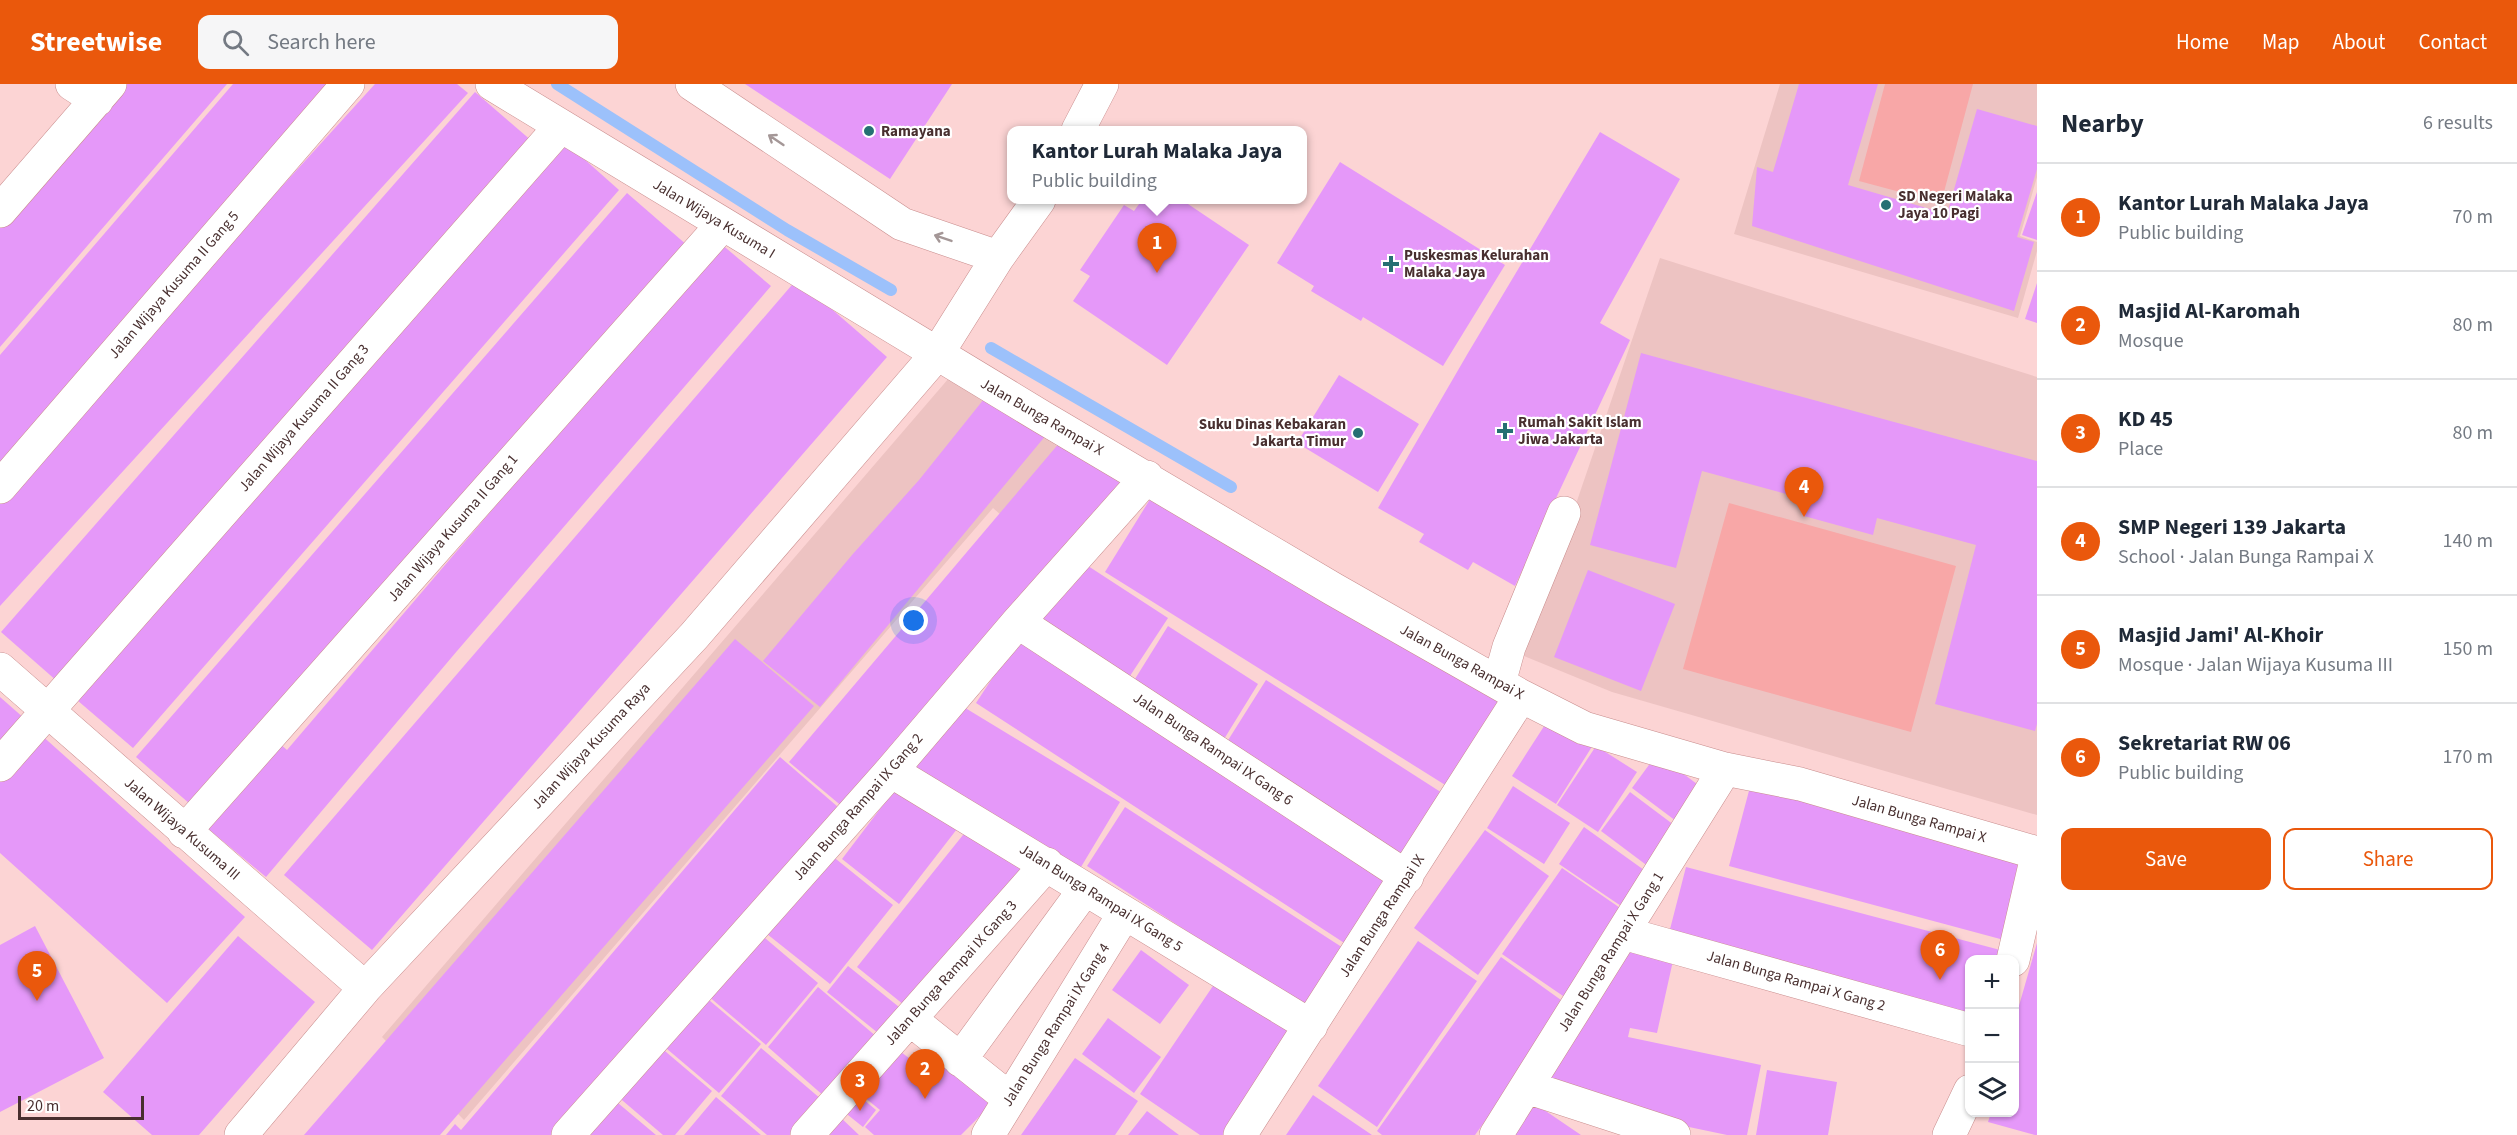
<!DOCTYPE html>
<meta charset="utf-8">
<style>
:root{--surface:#fff;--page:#f6f6f7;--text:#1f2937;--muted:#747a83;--line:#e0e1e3;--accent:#ea580c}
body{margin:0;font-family:"Source Sans 3",sans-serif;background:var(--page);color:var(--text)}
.controls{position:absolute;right:18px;bottom:18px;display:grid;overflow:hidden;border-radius:12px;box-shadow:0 2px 4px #0004}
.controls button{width:54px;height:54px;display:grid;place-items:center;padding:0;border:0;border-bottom:2px solid var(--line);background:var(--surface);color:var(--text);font:30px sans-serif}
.scale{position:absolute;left:18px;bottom:15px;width:126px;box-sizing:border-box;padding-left:6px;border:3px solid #482f2f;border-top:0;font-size:16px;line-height:21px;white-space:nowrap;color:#482f2f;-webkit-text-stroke:4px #fff;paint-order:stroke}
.you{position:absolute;left:914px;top:537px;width:21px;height:21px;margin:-15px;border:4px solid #fff;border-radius:50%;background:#1a73e8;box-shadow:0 0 0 9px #1a73e833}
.badge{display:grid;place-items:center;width:39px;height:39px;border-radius:50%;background:var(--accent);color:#fff;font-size:20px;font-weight:700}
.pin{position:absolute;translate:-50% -50px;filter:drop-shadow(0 2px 3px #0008)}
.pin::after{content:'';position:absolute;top:32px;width:21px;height:18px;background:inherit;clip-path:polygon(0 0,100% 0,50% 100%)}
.popup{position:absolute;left:1007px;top:42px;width:300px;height:78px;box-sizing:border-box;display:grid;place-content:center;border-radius:12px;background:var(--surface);filter:drop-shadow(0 2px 4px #0005);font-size:20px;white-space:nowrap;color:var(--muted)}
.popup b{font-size:22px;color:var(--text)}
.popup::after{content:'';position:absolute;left:50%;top:100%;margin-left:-12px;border:12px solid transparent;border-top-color:var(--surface)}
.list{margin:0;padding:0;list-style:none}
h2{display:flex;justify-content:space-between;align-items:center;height:78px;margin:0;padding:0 24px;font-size:26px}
h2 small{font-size:20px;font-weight:400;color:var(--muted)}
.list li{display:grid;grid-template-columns:39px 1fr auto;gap:18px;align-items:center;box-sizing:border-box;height:108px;padding:0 24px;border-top:2px solid var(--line)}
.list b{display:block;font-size:22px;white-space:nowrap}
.list p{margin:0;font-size:20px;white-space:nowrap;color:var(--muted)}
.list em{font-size:20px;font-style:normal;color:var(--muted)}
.actions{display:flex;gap:12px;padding:18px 24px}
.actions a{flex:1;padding:14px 0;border:2px solid var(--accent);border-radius:12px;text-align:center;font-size:21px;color:var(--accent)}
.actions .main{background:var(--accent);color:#fff}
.icon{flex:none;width:33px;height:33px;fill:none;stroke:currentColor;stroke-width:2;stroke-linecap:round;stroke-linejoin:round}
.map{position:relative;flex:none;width:2037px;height:1051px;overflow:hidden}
header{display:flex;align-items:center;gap:36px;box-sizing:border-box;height:84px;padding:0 30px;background:var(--accent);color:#fff}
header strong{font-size:28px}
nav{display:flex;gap:33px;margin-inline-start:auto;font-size:21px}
.search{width:420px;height:54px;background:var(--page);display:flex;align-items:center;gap:15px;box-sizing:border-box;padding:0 21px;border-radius:12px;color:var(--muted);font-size:22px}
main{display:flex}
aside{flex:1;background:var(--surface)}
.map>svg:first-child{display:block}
</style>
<header>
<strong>Streetwise</strong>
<div class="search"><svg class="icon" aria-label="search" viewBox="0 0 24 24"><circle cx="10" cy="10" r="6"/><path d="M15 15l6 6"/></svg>Search here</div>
<nav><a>Home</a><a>Map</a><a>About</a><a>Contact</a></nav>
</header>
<main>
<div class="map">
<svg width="2037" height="1051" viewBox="0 0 2037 1051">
<rect width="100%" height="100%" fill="#fcd4d4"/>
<path fill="#edc3c2" d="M 1780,0 L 2037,0 L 2037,93 L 2020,152 L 2037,158 L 2037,167 L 2018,234 L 1734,150 Z
M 1660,174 L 2037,293 L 2037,731 L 1612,608 L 1524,572 Z
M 949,294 L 1111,396 L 1045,470 L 993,424 L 464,1036 L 382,953 Z"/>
<path fill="#f8a7a7" d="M 1885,0 L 1973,0 L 1941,119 L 1859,97 Z
M 1729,419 L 1956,482 L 1911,648 L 1683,585 Z"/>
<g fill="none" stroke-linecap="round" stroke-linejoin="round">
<path stroke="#9cc1fb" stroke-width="12" d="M 557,0 L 787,146 L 891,206
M 991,264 L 1231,403"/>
</g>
<path fill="#e598f9" d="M 124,0 L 227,0 L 0,263 L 0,144 Z
M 233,0 L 337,0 L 0,390 L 0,271 Z
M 375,0 L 457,0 L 468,9 L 0,522 L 0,412 Z
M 745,0 L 952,0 L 890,95 Z
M 1799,0 L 1878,0 L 1848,101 L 1947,130 L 1977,25 L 2037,42 L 2037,85 L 2017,153 L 2034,158 L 2014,227 L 1752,142 L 1757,83 L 1773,88 Z
M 475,8 L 533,58 L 58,598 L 1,548 Z
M 1600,48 L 1680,95 L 1600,239 L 1630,256 L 1515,502 L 1473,478 L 1468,486 L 1419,458 L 1424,450 L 1378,424 L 1468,269 Z
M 565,58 L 619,106 L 133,664 L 77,616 Z
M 1340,78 L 1505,181 L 1443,282 L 1363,233 L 1361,237 L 1311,207 L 1314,202 L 1277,179 Z
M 2037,108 L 2037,156 L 2022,151 Z
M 627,109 L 688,162 L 198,727 L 136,673 Z
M 1142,116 L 1182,116 L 1249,161 L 1167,281 L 1073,217 L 1090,192 L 1080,186 L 1124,121 L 1134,127 Z
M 720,159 L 771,202 L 457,567 L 266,793 L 207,744 L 279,659 L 287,666 Z
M 797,195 L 887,273 L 372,866 L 284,791 Z
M 2037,199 L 2037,239 L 2025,235 Z
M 1641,269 L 2037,377 L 2037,640 L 2035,647 L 1935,620 L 1976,461 L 1877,434 L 1873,451 L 1804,432 L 1808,416 L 1702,387 L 1676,484 L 1590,461 Z
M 1339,291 L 1419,340 L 1378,408 L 1297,359 Z
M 992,305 L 1047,350 L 820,623 L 763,577 L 852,471 L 919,396 Z
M 1066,351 L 1121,398 L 844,724 L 789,678 Z
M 1157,404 L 1510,624 L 1458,709 L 1105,488 Z
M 1085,480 L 1168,534 L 1126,598 L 1029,540 Z
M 1588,486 L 1675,520 L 1641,607 L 1554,573 Z
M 1168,542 L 1258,600 L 1221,660 L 1130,603 Z
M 1020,552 L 1399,799 L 1355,866 L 976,619 Z
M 735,555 L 814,622 L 648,812 L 440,1051 L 304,1051 Z
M 1266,596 L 1450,714 L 1409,778 L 1225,661 Z
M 0,613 L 25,635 L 0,663 Z
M 962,622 L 1120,718 L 1078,788 L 911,682 Z
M 1550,633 L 1593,661 L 1556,720 L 1512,692 Z
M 39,649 L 245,833 L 167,919 L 0,769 L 0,692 Z
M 1596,662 L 1637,688 L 1598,748 L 1557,721 Z
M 1657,670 L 1709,709 L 1684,743 L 1632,704 Z
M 780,673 L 838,723 L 558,1051 L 446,1051 L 455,1040 L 461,1046 Z
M 899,700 L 957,745 L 899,820 L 842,775 Z
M 1513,702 L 1570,739 L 1544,780 L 1487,744 Z
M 1750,703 L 2026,776 L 2004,856 L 1729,782 Z
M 1630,708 L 1682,747 L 1653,786 L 1601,747 Z
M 1125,723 L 1351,869 L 1312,929 L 1087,782 Z
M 971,741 L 1031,790 L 914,929 L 857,883 Z
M 1584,743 L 1651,791 L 1627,826 L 1559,780 Z
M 1485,746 L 1549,792 L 1478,891 L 1414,844 Z
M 831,771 L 893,821 L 830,900 L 767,850 Z
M 1686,783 L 2004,867 L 2002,876 L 1970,876 L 1970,932 L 1668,853 Z
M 1562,784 L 1626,828 L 1566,914 L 1502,870 Z
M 35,842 L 104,974 L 0,1028 L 0,861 Z
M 759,849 L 818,899 L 766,961 L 707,911 Z
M 238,852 L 315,918 L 199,1051 L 152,1051 L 103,1008 Z
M 1635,855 L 1676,863 L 1657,949 L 1630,944 L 1628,953 L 1761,981 L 1747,1051 L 1727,1051 L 1613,1027 L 1536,999 Z
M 1418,857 L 1477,897 L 1377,1043 L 1318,1002 Z
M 2037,859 L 2037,1051 L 2035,1051 L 1988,1038 L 1991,1029 L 2014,1029 L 2014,939 Z
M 1141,866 L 1189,901 L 1160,940 L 1112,906 Z
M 1501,873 L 1568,921 L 1475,1051 L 1382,1051 L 1377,1047 Z
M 848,882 L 904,927 L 883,953 L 827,908 Z
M 1219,893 L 1305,950 L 1237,1051 L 1200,1051 L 1140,1010 Z
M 818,903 L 884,959 L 833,1020 L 768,963 Z
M 703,911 L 761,960 L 719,1009 L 660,959 Z
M 1108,934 L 1161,973 L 1134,1009 L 1082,970 Z
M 659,962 L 712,1007 L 675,1051 L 663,1051 L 616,1011 Z
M 761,964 L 828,1021 L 802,1051 L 767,1051 L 721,1012 Z
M 901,968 L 918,981 L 932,971 L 991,1021 L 961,1051 L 874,1051 L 865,1043 L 880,1026 L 858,1008 Z
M 1075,974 L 1138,1017 L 1115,1051 L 1021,1051 Z
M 1767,986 L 1837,998 L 1828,1051 L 1756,1051 Z
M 857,1010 L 876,1026 L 863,1043 L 843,1027 Z
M 1313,1011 L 1372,1051 L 1286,1051 Z
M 716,1013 L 761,1051 L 684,1051 Z
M 612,1014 L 656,1051 L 582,1051 Z
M 1531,1017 L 1581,1051 L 1507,1051 Z
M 1147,1027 L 1179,1051 L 1128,1051 Z
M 837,1030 L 859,1051 L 817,1051 Z"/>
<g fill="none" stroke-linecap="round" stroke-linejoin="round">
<defs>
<path id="minor" d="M 72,0 L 97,16
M 492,0 L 1042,333 L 1333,505 L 1521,612 L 1584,644 L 1725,685 L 1800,700 L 2037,769
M 692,0 L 902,140 L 998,173
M 1078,46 L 1102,0
M 0,127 L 110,0
M 0,403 L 348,0
M 1018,538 L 1407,793
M 0,585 L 365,904
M 1499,599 L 1509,563 L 1564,429
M 0,681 L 561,42
M 891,687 L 1311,942
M 184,748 L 723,140
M 1623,849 L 1970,946
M 2013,876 L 2037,772
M 910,935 L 1010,1015
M 960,976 L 1085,805
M 1527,1003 L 1674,1051
M 241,1051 L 365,904 L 694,552 L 937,270 L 998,173 L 1039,116
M 568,1051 L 891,687 L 1018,538 L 1147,393
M 807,1051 L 1047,780
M 988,1051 L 1124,830
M 1240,1051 L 1521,612
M 1496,1051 L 1725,685
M 1949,1051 L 1970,1007"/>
</defs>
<use href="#minor" stroke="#c88c8c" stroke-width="34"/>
<use href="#minor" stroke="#fff" stroke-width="33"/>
</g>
<defs><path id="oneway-shaft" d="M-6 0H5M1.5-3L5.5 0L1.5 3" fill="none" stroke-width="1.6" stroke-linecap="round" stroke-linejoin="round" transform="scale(1.5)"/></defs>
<g stroke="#a49797">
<use href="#oneway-shaft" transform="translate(776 56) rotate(-146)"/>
<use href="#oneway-shaft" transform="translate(943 154) rotate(-161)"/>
</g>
<g fill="#257073" stroke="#fff" stroke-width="2">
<circle cx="869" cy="47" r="6"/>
<circle cx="1886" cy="121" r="6"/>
<path d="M1388 171h6v6h6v6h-6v6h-6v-6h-6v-6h6z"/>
<path d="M1502 338h6v6h6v6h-6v6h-6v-6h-6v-6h6z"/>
<circle cx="1358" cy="349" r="6"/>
</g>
<g text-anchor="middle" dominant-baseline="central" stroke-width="4.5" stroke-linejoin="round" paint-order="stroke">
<g font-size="15" font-weight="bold" fill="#482f2f" stroke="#fff" text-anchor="start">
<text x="881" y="47">Ramayana</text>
<text x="1898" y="112">SD Negeri Malaka<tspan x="1898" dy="17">Jaya 10 Pagi</tspan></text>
<text x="1404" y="171">Puskesmas Kelurahan<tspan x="1404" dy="17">Malaka Jaya</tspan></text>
<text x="1518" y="338">Rumah Sakit Islam<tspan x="1518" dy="17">Jiwa Jakarta</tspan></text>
<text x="1346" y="340" text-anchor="end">Suku Dinas Kebakaran<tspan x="1346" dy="17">Jakarta Timur</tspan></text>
</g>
<g font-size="15" fill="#482f2f" stroke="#fff">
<text transform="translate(714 135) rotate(31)">Jalan Wijaya Kusuma I</text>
<text transform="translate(174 201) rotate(-49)">Jalan Wijaya Kusuma II Gang 5</text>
<text transform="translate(1042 333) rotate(30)">Jalan Bunga Rampai X</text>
<text transform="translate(304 334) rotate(-49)">Jalan Wijaya Kusuma II Gang 3</text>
<text transform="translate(453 444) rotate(-49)">Jalan Wijaya Kusuma II Gang 1</text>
<text transform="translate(1462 578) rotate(29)">Jalan Bunga Rampai X</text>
<text transform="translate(591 662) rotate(-47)">Jalan Wijaya Kusuma Raya</text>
<text transform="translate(1213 665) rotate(34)">Jalan Bunga Rampai IX Gang 6</text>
<text transform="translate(858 723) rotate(-49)">Jalan Bunga Rampai IX Gang 2</text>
<text transform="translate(1919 735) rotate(16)">Jalan Bunga Rampai X</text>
<text transform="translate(182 745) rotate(41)">Jalan Wijaya Kusuma III</text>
<text transform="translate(1101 814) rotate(32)">Jalan Bunga Rampai IX Gang 5</text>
<text transform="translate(1382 832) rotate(-57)">Jalan Bunga Rampai IX</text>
<text transform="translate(1611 868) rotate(-58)">Jalan Bunga Rampai X Gang 1</text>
<text transform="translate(951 889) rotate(-48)">Jalan Bunga Rampai IX Gang 3</text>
<text transform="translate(1796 897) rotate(16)">Jalan Bunga Rampai X Gang 2</text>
<text transform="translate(1056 941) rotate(-58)">Jalan Bunga Rampai IX Gang 4</text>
</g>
</g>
</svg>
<div class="controls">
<button>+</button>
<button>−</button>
<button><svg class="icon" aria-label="layers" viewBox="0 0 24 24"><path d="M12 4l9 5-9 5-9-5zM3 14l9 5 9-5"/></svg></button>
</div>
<div class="scale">20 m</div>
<div class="you"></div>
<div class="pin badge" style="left:1157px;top:189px">1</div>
<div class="popup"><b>Kantor Lurah Malaka Jaya</b>Public building</div>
<div class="pin badge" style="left:925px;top:1015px">2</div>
<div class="pin badge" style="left:860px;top:1027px">3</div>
<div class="pin badge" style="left:1804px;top:433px">4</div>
<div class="pin badge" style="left:37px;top:917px">5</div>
<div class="pin badge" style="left:1940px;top:896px">6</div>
</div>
<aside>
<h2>Nearby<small>6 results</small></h2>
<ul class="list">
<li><span class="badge">1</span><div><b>Kantor Lurah Malaka Jaya</b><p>Public building</p></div><em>70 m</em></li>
<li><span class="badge">2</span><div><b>Masjid Al-Karomah</b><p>Mosque</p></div><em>80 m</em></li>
<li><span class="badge">3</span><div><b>KD 45</b><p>Place</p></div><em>80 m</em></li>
<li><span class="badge">4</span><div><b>SMP Negeri 139 Jakarta</b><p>School · Jalan Bunga Rampai X</p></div><em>140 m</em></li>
<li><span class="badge">5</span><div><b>Masjid Jami' Al-Khoir</b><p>Mosque · Jalan Wijaya Kusuma III</p></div><em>150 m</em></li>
<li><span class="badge">6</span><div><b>Sekretariat RW 06</b><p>Public building</p></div><em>170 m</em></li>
</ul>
<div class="actions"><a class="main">Save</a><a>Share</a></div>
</aside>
</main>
